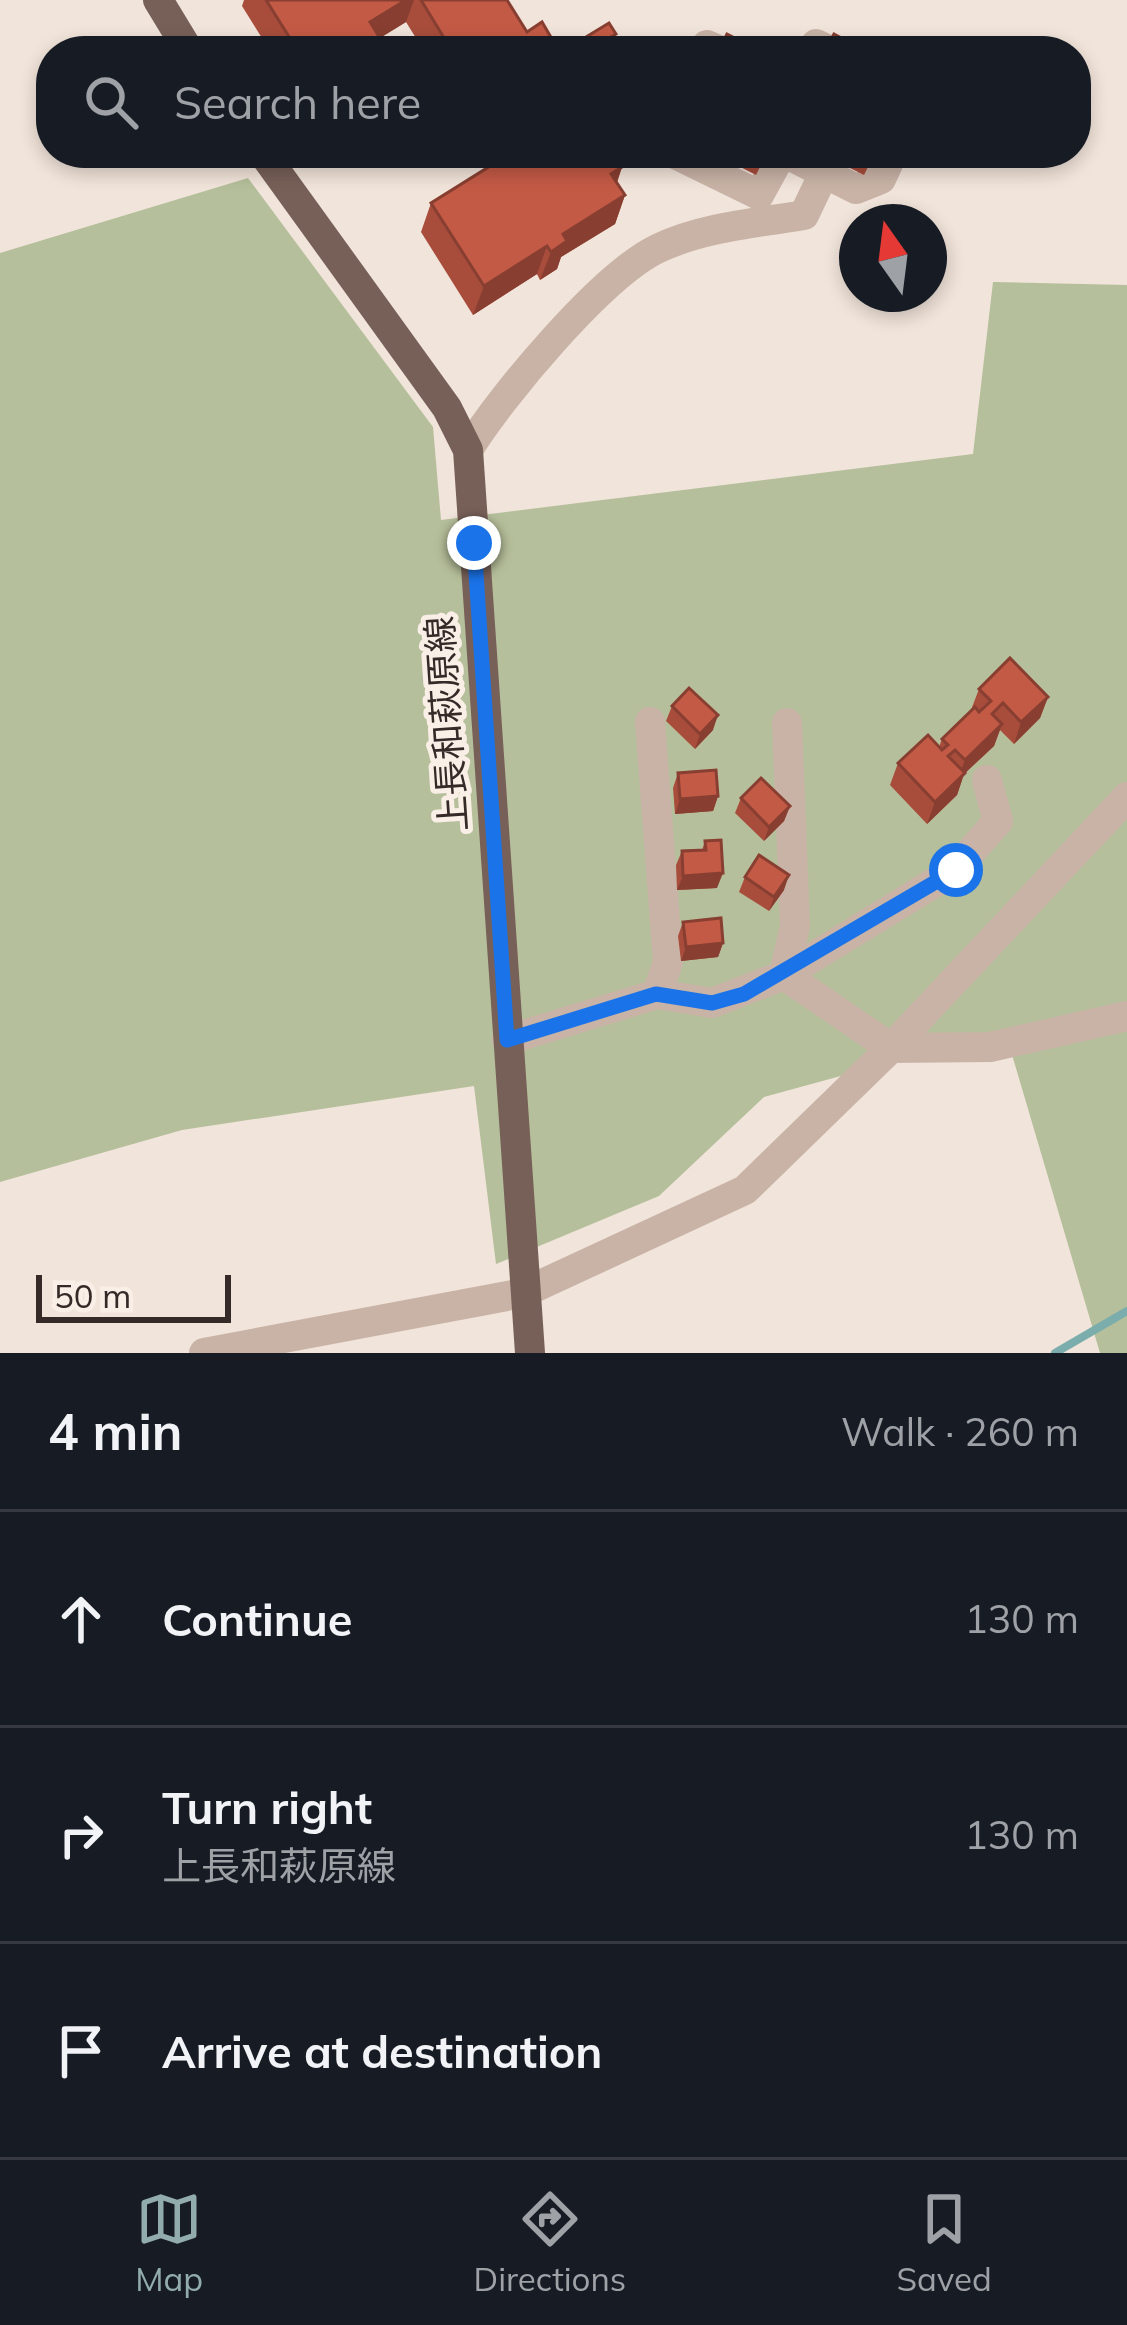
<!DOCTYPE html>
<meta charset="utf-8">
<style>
:root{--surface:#171b24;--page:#242831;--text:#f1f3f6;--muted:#9ea1a6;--line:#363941;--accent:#92acae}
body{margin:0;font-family:Mulish,"Noto Sans JP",sans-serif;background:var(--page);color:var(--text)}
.compass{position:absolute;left:839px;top:204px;width:108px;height:108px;border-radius:50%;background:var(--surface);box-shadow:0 6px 18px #0003;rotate:346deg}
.scale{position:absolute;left:36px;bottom:30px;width:195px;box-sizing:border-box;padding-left:12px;border:6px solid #352a27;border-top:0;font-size:33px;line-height:42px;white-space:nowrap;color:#352a27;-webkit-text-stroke:9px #f9efe6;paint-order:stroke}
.stop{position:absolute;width:36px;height:36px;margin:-27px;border:9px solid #1a73e8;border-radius:50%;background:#fff}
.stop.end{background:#1a73e8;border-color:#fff;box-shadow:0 3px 12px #0008}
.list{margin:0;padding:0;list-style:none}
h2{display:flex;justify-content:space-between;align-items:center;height:156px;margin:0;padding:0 48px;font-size:51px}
h2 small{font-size:39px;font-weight:400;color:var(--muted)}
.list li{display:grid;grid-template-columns:78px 1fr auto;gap:36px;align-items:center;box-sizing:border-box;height:216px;padding:0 48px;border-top:3px solid var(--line)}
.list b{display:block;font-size:45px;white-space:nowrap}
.list p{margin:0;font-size:39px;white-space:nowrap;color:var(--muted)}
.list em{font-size:39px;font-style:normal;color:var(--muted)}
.icon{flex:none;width:66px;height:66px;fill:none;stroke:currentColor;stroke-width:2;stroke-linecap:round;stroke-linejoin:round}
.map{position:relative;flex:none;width:1127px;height:1353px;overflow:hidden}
.search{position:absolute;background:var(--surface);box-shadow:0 6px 18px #0003;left:36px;right:36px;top:36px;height:132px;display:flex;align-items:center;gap:30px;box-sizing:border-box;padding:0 42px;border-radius:48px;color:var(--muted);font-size:45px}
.sheet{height:804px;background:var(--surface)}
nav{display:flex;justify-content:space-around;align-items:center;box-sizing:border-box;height:168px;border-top:3px solid var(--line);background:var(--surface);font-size:33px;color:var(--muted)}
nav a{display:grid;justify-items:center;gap:6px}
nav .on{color:var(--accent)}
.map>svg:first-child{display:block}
</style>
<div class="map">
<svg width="1127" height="1353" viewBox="0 0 1127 1353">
<rect width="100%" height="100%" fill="#f1e4da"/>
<path fill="#b6bf9b" d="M 248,178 L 433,427 L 441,520 L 973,454 L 993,282 L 1127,285 L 1127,1353 L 1100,1353 L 1005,1031 L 764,1097 L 659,1196 L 496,1264 L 474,1086 L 182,1130 L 0,1182 L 0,253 Z"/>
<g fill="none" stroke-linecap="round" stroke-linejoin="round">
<path stroke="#7aadab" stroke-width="8" d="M 1055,1353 L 1127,1311"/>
<path stroke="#c9b3a7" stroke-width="30" d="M 705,51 L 707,45 L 721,51
M 811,51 L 816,44 L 830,51
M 673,153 L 759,195 L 782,153
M 785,153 L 856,189 L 881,179 L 893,153
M 468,450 C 501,396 603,274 659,248 C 704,227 756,223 804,215 L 824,173
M 650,722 L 668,962 L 657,994
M 787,723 L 795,926 L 784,975 L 955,870 L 998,821 L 987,780
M 507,1040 L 657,994 L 712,1003 L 784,975 L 891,1048 L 990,1047 L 1127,1016
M 204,1353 L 523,1293 L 745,1190 L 891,1048 L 1127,797"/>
<path stroke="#776058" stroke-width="30" d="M 158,0 L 189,51
M 263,153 L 447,408 L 468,450 L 530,1353"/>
</g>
<path fill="#a84d3c" d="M 244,0 L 507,0 L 527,32 L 559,51 L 424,51 L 406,22 L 380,38 L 388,51 L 270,51 L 242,6 Z
M 713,153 L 767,153 L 756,175 Z
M 820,153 L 875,153 L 864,175 Z
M 622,167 L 617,183 L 625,195 L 615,224 L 561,257 L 557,269 L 540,280 L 537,274 L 473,315 L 421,232 L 431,203 Z
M 979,689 L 1048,697 L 1040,718 L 1014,744 L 1000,730 L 994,746 L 964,774 L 957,795 L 927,824 L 890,785 L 898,763 L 939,747 L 942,739 L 971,710 Z
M 672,706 L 713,730 L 695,749 L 666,721 Z
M 678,773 L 718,796 L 713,811 L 675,814 L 673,788 Z
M 741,798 L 790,806 L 784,821 L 764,841 L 735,813 Z
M 705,841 L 717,888 L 677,890 L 676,865 L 682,851 L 702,850 Z
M 745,877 L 784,890 L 769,911 L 739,892 Z
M 683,922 L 723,943 L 718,957 L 681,961 L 678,936 Z"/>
<path fill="#883f31" d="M 406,0 L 414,0 L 406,22 L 360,50 L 370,22 Z
M 616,34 L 610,51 L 589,51 Z
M 622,167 L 612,195 L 611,174 Z
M 625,195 L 615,224 L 561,257 L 557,269 L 540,280 L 551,252 L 563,234 Z
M 547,246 L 537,274 L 473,315 L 484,286 Z
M 1048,697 L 1040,718 L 1014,744 L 1021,722 Z
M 718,715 L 713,730 L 695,749 L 700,734 Z
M 1002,724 L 994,746 L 964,774 L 957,795 L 927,824 L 935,802 L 957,781 L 965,760 Z
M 718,796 L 713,811 L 675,814 L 680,799 Z
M 790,806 L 784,821 L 764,841 L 769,827 Z
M 723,873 L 717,888 L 677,890 L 683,876 Z
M 789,875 L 784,890 L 769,911 L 774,897 Z
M 723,943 L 718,957 L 681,961 L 686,947 Z"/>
<path fill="#c35a46" stroke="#883f31" stroke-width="3" d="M 266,0 L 406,0 L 370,22 L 388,51 L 298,51 Z
M 421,0 L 507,0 L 527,32 L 542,22 L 559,51 L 452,51 Z
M 609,23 L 616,34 L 589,51 L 563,51 Z
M 727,34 L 760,51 L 718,51 Z
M 834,34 L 866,51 L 825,51 Z
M 511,153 L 601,153 L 608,162 L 602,153 L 614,153 L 622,167 L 611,174 L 625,195 L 563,234 L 567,241 L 551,252 L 547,246 L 484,286 L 431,203 Z
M 1010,658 L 1048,697 L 1021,722 L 1003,703 L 992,714 L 1002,724 L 965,760 L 955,750 L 948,756 L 965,773 L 935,802 L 898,763 L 928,735 L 942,750 L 948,745 L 942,739 L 975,707 L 979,712 L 991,701 L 979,689 Z
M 689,688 L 718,715 L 700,734 L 672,706 Z
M 716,770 L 718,796 L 680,799 L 678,773 Z
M 761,778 L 790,806 L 769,827 L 741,798 Z
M 721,840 L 723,873 L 683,876 L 682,851 L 706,850 L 705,841 Z
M 759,855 L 789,875 L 774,897 L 745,877 Z
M 721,918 L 723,943 L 686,947 L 683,922 Z"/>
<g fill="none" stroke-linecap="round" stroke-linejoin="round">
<path stroke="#1a73e8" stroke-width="15" d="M 474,543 L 507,1040 L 656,994 L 712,1003 L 744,994 L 956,870"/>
</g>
<g text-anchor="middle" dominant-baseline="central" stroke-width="10" stroke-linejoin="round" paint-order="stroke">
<g font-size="36" fill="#352a27" stroke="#f9efe6">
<text transform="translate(446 724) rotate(-94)">上長和萩原線</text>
</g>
</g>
</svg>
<svg class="compass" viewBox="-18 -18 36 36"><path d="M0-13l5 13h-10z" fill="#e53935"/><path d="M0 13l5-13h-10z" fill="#9ea1a6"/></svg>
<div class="scale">50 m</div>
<div class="stop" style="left:956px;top:870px"></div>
<div class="stop end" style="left:474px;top:543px"></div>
<div class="search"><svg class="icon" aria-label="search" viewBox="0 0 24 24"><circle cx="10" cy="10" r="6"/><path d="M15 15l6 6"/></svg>Search here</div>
</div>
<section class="sheet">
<h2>4 min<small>Walk · 260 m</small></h2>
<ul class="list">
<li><svg class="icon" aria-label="ahead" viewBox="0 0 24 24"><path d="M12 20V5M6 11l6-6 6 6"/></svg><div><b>Continue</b></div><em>130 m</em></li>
<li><svg class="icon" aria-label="right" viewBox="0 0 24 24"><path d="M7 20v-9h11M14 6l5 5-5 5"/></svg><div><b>Turn right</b><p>上長和萩原線</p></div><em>130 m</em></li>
<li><svg class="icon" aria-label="arrive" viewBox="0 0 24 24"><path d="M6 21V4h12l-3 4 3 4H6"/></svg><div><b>Arrive at destination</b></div></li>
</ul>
</section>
<nav>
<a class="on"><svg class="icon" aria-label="map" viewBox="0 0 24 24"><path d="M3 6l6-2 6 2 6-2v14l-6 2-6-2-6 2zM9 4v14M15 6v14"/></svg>Map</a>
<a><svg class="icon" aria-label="directions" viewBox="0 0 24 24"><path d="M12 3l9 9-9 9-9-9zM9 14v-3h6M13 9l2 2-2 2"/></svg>Directions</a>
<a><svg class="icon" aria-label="saved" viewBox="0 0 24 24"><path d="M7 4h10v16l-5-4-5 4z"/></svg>Saved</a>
</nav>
